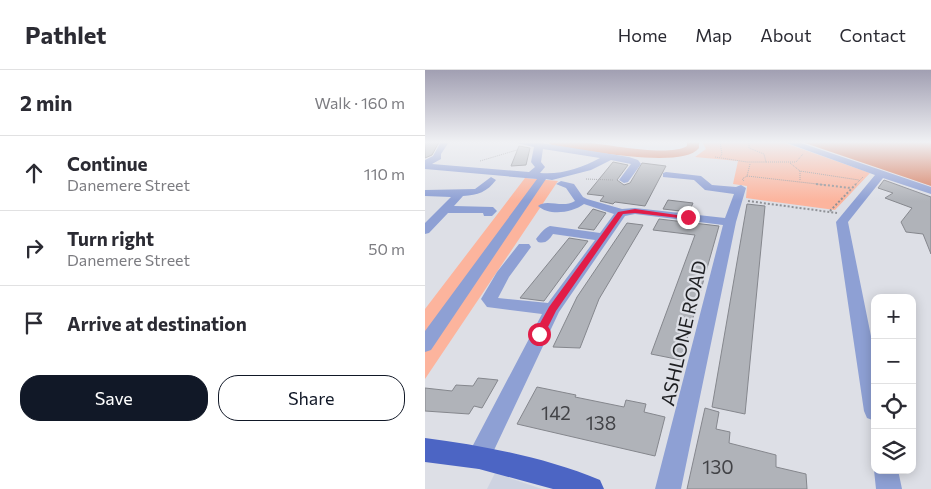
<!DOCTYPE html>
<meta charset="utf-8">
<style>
:root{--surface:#fff;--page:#f7f7f7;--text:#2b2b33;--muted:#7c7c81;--line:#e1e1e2;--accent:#111827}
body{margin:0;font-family:Commissioner,sans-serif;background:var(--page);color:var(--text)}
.controls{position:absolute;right:15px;bottom:15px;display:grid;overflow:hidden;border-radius:10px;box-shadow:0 2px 12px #0003}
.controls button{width:45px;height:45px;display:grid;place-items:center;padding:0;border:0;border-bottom:1px solid var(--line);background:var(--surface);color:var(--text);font:25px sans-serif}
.stop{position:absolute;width:15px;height:15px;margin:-11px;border:4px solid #e11d48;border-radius:50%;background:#fff}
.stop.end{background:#e11d48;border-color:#fff;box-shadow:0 1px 5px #0008}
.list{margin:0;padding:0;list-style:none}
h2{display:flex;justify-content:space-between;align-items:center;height:65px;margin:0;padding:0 20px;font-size:21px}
h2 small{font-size:16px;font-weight:400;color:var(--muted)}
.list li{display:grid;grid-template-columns:32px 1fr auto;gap:15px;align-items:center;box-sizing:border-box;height:75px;padding:0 20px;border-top:1px solid var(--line)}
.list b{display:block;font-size:19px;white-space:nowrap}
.list p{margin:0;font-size:16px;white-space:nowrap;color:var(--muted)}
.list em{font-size:16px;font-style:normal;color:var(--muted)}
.actions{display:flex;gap:10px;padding:15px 20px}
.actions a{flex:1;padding:11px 0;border:1px solid var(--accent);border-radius:20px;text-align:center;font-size:18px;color:var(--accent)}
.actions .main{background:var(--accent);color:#fff}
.icon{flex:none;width:28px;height:28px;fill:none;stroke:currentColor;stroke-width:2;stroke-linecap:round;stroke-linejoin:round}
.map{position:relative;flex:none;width:506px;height:419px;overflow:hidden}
header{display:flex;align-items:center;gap:30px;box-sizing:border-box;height:70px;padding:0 25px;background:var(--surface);border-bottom:1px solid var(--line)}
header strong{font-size:24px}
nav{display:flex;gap:28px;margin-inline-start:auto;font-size:18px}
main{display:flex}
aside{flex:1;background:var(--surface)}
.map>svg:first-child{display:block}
</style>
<header>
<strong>Pathlet</strong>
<nav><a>Home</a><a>Map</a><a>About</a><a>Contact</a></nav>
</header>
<main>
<aside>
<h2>2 min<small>Walk · 160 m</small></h2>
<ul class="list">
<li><svg class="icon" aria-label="ahead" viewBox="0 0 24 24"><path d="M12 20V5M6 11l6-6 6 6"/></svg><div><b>Continue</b><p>Danemere Street</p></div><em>110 m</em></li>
<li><svg class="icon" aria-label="right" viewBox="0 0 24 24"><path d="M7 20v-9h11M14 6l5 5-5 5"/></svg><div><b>Turn right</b><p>Danemere Street</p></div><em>50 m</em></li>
<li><svg class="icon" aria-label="arrive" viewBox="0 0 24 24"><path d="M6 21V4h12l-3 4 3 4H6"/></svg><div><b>Arrive at destination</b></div></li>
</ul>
<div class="actions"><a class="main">Save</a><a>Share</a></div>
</aside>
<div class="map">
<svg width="506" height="419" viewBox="0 0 506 419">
<rect width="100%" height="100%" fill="#dddfe6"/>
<path fill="#ced3e1" d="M 70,403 L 117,419 L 62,419 Z"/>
<path fill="#fcb49d" d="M 277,72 L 357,72 L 445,103 L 410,140 L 321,128 L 322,116 L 308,114 L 313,91 L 270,87 L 281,79 Z
M 100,108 L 133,111 L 0,309 L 0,239 Z"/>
<path fill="#d77f62" d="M 377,72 L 506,72 L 506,116 Z"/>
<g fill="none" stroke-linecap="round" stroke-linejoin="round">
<path fill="#d77f62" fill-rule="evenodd" d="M 122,72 C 136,72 151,71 165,73 C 188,75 243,87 262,76 L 262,72 L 274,72 L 274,78 C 257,100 156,79 128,76 Z"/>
</g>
<path fill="#b0b3b9" stroke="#85878d" d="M 0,72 L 14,72 L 7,85 L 0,88 Z
M 94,76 L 105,78 L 101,95 L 86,96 Z
M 188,92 L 203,95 L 192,110 L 199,115 L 205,113 L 217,93 L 241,96 L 220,136 L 190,132 L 188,134 L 175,131 L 179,126 L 162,124 Z
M 459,110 L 506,127 L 506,184 L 498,164 L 481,162 L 476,152 L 487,138 L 460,128 L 468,123 L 453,118 Z
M 243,130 L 268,133 L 264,142 L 238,139 Z
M 322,134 L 340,136 L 320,344 L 287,337 Z
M 168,139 L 181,143 L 169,160 L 153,158 Z
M 234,149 L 294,156 L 256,290 L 226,284 L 270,165 L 228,160 Z
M 202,153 L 218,155 L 174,229 L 155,278 L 128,277 L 152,227 Z
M 144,168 L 163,171 L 119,231 L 95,228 Z
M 53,308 L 73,310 L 57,338 L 49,336 L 44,344 L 0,341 L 0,318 L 27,321 L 31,315 L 48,316 Z
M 112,317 L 151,325 L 150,327 L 199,337 L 201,330 L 221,334 L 219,342 L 240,347 L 230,386 L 92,354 Z
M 280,338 L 294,342 L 291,359 L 305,362 L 304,373 L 351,385 L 351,397 L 381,404 L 382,419 L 262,419 Z"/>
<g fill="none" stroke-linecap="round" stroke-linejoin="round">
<path stroke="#909297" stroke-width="1" stroke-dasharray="1 1" stroke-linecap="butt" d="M 295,72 L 297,84 L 295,87
M 164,73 L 203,72
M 290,87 L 322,92 L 341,92 L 339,84 L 324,78 L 324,72
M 55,91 L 92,80
M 341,92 L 371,92 L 378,84
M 365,93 L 375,101 L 434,110
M 375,101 L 375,111
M 322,106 L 401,115
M 161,109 L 188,110
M 319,111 L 317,109 L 322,106 L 325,94
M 430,115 L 438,107"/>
<path stroke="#909297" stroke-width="2" stroke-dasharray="2 2" stroke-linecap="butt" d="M 391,114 L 426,118
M 323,131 L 412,143
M 405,141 L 431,114"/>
<path fill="#8ea0d4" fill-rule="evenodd" d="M 16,72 L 24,72 L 16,84 L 16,89 L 7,94 L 104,102 L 110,97 L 106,92 L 109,77 L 87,72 L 110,72 L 204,87 L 213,90 L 216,94 L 203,112 L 199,113 L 194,110 L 206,94 L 186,90 L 166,100 L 127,110 L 121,109 L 6,280 L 0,282 L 0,261 L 112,109 L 0,99 L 0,90 L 8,86 ZM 118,79 L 175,88 C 156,98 136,105 115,103 L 120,97 L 116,92 Z
M 359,72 L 373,72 L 506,117 L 506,124 L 458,108 L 423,152 L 450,286 L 450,351 L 442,348 L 439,341 L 411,152 L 450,105 Z
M 241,102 L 276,106 L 287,115 L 311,117 L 316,115 L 321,118 L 311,152 L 256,419 L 230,419 L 298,155 L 210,144 L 200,146 L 134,242 L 62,395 L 54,399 L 46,395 L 42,387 L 46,379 L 117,244 L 62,237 L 56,229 L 72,202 L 94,174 L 104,174 L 106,177 L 84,207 L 73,228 L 123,233 L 170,170 L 128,164 C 124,170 121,174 113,172 L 111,169 C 115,164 119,158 125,156 L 175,163 L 189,144 L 159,134 C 147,143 124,146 113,136 C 122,128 137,139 150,131 L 141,118 L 131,114 L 136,111 L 149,114 L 158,127 L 162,129 L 197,139 L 210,138 L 300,148 L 309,124 L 280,120 L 269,110 L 238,107 L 238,103 Z
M 66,107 L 71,110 C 62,122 53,125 38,126 L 29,136 L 68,137 L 72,141 L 67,146 L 59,146 L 58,143 L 23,143 L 4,163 L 0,164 L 0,153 L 26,127 L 0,126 L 0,120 L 50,119 Z
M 450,398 L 450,400 L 473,400 L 477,419 L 451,419 L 449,400 Z"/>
<path fill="#4c65c4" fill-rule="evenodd" d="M 0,368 C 60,376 119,387 175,410 L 179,419 L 128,419 L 54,399 L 0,392 Z"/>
</g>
<linearGradient id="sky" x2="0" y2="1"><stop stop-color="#a19fb2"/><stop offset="0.55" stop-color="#f0f1f4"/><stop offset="1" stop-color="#f0f1f4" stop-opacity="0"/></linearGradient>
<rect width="506" height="131" fill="url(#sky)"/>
<path fill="#e11d48" d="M 210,139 L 266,147 L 263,149 L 210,143 L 198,144 L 131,241 L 118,267 L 111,267 L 109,264 L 124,237 L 193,142 Z"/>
<g text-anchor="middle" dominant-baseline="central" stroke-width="4.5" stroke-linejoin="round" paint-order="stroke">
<g font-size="19" fill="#1d1e21" stroke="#dddfe6">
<text transform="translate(258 263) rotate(-77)">ASHLONE ROAD</text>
</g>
<g font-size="19" fill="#424347">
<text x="131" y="342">142</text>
<text x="176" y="352">138</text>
<text x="293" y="396">130</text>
</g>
</g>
</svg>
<div class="controls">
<button>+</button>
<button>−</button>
<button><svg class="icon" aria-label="locate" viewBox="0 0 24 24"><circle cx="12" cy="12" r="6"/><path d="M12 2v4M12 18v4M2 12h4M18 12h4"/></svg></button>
<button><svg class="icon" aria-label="layers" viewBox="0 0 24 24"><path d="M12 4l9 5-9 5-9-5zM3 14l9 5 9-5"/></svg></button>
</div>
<div class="stop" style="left:114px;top:264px"></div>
<div class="stop end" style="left:263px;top:147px"></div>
</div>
</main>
